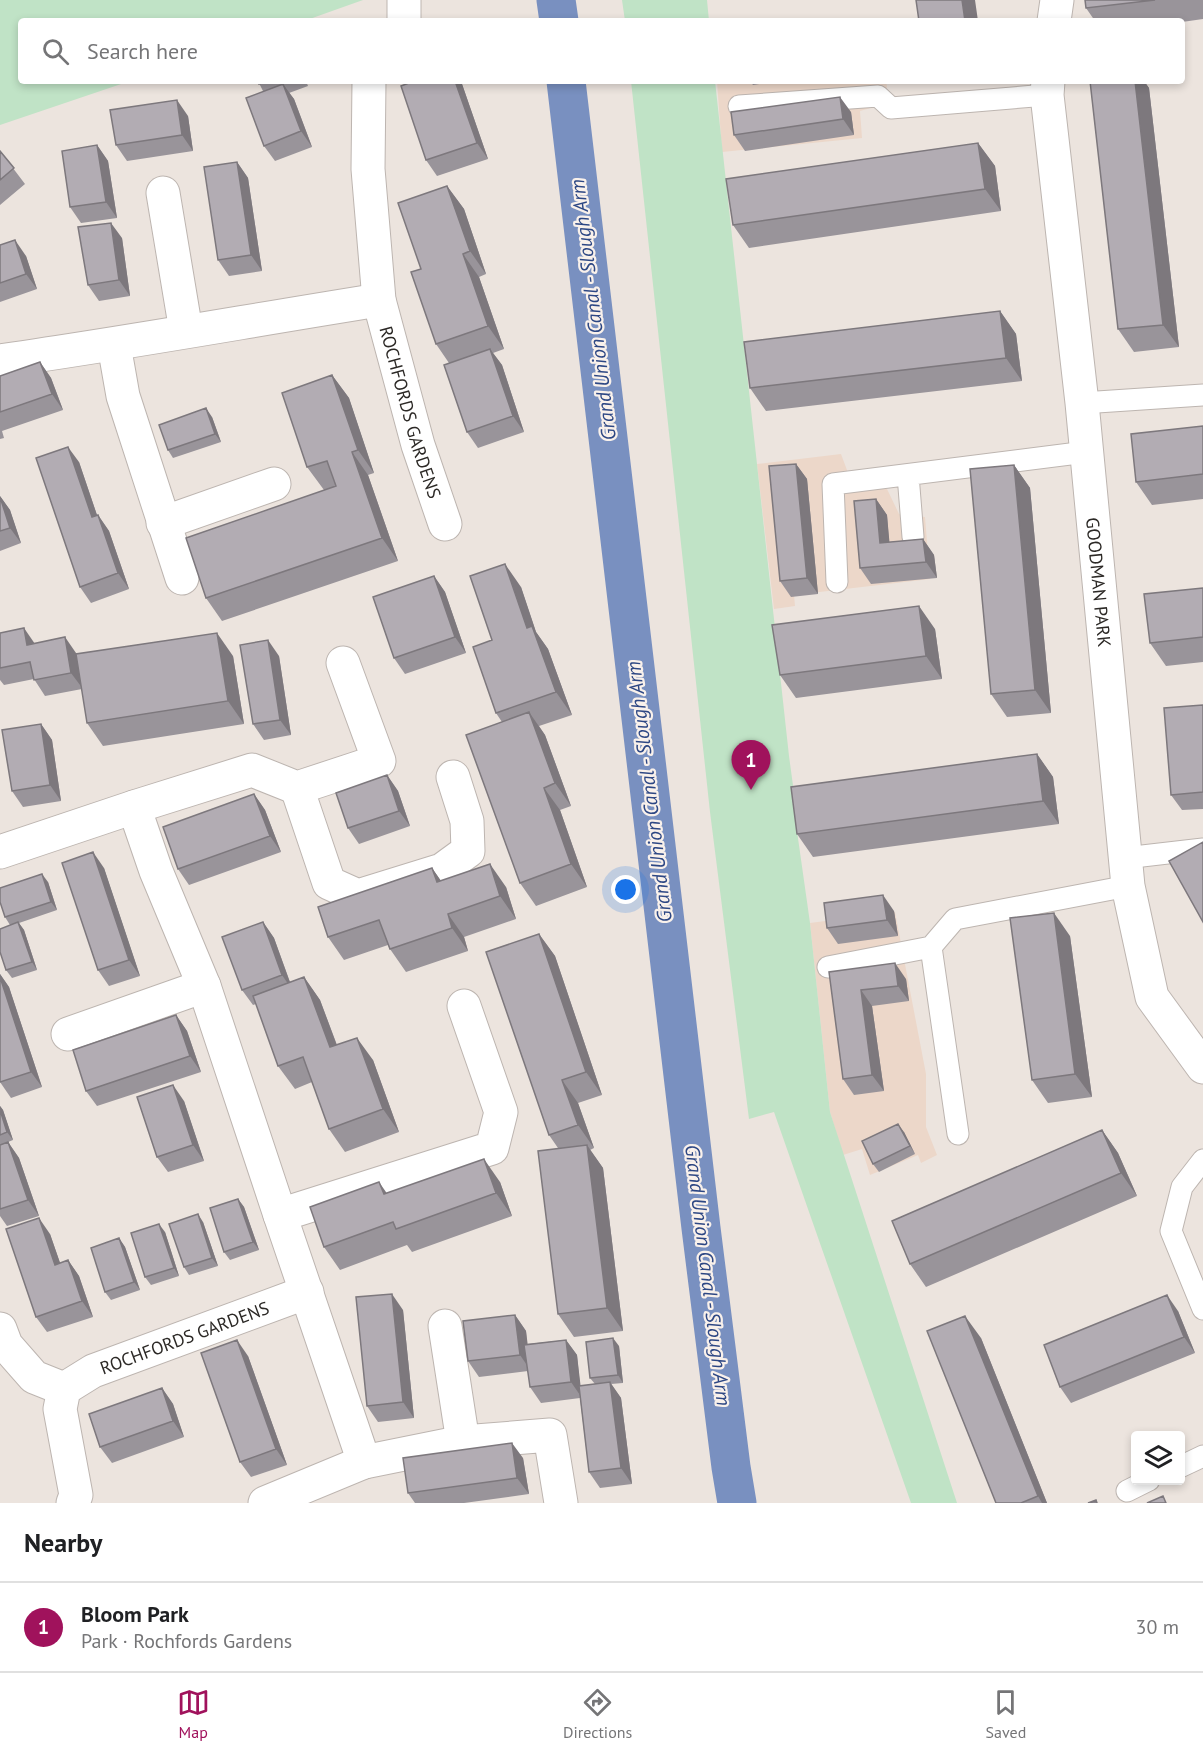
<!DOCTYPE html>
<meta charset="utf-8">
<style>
:root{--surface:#fff;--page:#f6f6f6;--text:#202124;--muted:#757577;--line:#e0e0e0;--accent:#a0125c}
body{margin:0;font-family:"PT Sans",sans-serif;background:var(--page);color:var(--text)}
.controls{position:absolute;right:18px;bottom:18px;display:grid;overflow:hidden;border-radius:6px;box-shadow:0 3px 9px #0003}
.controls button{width:54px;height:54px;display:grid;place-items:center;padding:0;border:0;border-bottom:2px solid var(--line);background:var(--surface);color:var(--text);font:30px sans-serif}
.you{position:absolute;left:626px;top:890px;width:21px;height:21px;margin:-15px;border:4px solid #fff;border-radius:50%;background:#1a73e8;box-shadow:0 0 0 9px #1a73e833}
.badge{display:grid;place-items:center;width:39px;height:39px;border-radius:50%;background:var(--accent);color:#fff;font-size:20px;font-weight:700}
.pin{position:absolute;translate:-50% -50px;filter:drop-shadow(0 2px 3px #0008)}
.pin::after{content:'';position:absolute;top:32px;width:21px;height:18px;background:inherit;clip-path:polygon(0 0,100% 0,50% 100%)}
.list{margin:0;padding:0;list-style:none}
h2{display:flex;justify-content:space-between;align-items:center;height:78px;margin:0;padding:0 24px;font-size:26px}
h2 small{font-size:20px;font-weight:400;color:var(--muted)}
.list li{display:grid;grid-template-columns:39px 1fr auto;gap:18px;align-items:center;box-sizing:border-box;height:90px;padding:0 24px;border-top:2px solid var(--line)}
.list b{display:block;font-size:22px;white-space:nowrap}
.list p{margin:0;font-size:20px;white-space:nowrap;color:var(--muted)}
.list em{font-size:20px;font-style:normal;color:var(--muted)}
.icon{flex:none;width:33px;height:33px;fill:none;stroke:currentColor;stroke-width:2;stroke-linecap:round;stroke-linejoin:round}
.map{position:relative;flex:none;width:1203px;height:1503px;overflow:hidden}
.search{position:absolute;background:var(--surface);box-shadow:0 3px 9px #0003;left:18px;right:18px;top:18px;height:66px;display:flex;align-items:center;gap:15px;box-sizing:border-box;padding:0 21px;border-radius:6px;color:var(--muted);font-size:22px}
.sheet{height:168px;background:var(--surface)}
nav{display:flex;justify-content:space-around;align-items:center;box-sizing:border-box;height:84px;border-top:2px solid var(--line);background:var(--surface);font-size:16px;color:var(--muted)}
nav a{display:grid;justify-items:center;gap:3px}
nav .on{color:var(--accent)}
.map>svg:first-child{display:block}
</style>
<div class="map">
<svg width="1203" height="1503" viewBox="0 0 1203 1503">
<rect width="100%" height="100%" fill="#ece4de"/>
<path fill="#ecd7c9" d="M 717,81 L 886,81 L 887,87 L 878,106 L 860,111 L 862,138 L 722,152 Z
M 841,454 L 854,489 L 887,489 L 899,514 L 925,517 L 930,579 L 794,595 L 795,606 L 774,609 L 757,464 Z
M 895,912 L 926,1074 L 926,1127 L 937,1155 L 921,1163 L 918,1155 L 870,1175 L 862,1149 L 843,1155 L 830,1112 L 810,923 Z"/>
<path fill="#c0e3c6" d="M 0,0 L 363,0 L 304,21 L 21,21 L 21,81 L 130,81 L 0,125 Z
M 622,0 L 707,0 L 709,21 L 625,21 Z
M 631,81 L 715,81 L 789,756 L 797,815 L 795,817 L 810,923 L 830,1112 L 957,1503 L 911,1503 L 774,1112 L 749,1119 L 710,812 Z"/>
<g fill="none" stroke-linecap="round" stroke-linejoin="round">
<path stroke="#7990c0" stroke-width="39" d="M 556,0 L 559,21
M 566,81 L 701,1228 L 731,1467 L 737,1503"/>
<defs>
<path id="lane" d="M 739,106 L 878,96 L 891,108 L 1047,95
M 1082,403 L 1203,395
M 908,475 L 913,537
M 837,582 L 833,484 L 1086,452
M 1125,858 L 1203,849
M 828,967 L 931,947
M 958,1134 L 931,947 L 955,919 L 1128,886
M 1203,1160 L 1182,1187 L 1171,1231 L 1203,1309
M 1180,1467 L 1203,1456
M 1127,1491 L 1149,1480"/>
<g id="street">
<path d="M 404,21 L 404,0"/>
<path d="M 1054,21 L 1057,0"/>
<path id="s1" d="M 369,81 L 368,169 L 379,300 L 418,445 L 445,524"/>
<path id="s2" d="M 1048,81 L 1047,95 L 1082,403 L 1128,886 L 1152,997 L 1203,1067"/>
<path d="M 163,193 L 186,331"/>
<path d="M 114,345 L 123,396 L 182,578"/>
<path d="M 0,361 C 127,343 253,320 379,300"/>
<path d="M 163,523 L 274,484"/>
<path d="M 297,788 L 329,883 L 358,896 L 442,870 L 468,851 L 467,821 L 453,777"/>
<path d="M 134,807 L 156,871 L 204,986 L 280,1215 L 364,1462 L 265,1503"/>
<path d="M 0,852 L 134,807 L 252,770 L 297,788 L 379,761 L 343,663"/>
<path d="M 68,1034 L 204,986"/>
<path d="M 280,1215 L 492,1148 L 501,1112 L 464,1006"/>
<path d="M 445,1326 L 463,1442"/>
<path d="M 0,1329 L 6,1345 L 34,1377 L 64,1389"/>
<path d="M 364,1462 L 463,1442 L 550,1435 L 561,1503"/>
<path id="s3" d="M 73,1503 L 76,1495 L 60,1409 L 64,1389 L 93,1371 L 307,1292"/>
</g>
</defs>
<use href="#lane" stroke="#bdb5b0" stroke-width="23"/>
<use href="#street" stroke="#bdb5b0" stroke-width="35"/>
<use href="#lane" stroke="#fff" stroke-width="21"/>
<use href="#street" stroke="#fff" stroke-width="33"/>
</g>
<path fill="#99949a" d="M 1085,0 L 1203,0 L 1203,19 L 1182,22 L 1095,21 L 1086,8 Z
M 258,81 L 306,81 L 308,86 L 289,93 L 294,99 L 312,147 L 275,161 L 264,146 L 263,91 Z
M 414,81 L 460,81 L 462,84 L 488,159 L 437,176 L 426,160 Z
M 750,81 L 778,81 L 753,85 Z
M 1090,81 L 1144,81 L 1149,88 L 1179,347 L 1134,352 L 1118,329 Z
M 851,112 L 854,135 L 745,151 L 734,135 Z
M 188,116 L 193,151 L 127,161 L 116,145 Z
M 978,143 L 995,166 L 1001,211 L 749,248 L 733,225 Z
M 97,145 L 108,161 L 117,218 L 81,223 L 70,207 Z
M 0,151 L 25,184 L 0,205 Z
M 237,162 L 248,178 L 262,271 L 229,276 L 218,260 Z
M 447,186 L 464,209 L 486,274 L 479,277 L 504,349 L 493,353 L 502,365 L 524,432 L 478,448 L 467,432 L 449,363 L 436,344 L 421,269 Z
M 122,238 L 130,296 L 99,301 L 88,285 Z
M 0,245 L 26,256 L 37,289 L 0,302 Z
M 1000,311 L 1016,334 L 1022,381 L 766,411 L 750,388 Z
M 40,362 L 51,378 L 63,410 L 2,431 L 4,438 L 0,439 L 0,376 Z
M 332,375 L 349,398 L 374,473 L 368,475 L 398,561 L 222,621 L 206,598 L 324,490 L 307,467 Z
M 212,417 L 221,442 L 173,458 L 168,450 Z
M 1203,426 L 1203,499 L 1152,505 L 1136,482 Z
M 79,462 L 97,515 L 98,515 L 109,531 L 129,589 L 91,603 L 80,587 Z
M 796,464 L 807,479 L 818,594 L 791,597 L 780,581 Z
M 1014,465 L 1030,488 L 1051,713 L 1007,717 L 991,694 Z
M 0,496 L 10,510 L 21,543 L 0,551 Z
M 876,499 L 887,515 L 889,542 L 923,539 L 934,555 L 937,578 L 871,584 L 860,568 Z
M 434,576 L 445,592 L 466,653 L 405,674 L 394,658 Z
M 521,587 L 536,632 L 548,649 L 572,715 L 539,726 L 545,735 L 571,806 L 560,810 L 587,887 L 536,906 L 520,883 L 502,722 L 496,713 Z
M 1203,588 L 1203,662 L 1166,666 L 1150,643 Z
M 935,629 L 942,679 L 796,698 L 780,675 Z
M 0,633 L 34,643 L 76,653 L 78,665 L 233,656 L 244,724 L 103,746 L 87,723 L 82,689 L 45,696 L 34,679 L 4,685 L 0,680 Z
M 279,656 L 291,735 L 264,740 L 253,724 Z
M 1203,705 L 1203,809 L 1182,810 L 1171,795 Z
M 41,724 L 52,740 L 61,801 L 23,807 L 12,791 Z
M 1037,754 L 1053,777 L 1059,824 L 813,857 L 797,834 Z
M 387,775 L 398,791 L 410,826 L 359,844 L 348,828 Z
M 254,794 L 265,810 L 281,852 L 189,885 L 178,869 Z
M 104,868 L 140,976 L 109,986 L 98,970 Z
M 432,868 L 441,881 L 506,887 L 516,919 L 464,937 L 468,951 L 406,972 L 390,949 L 388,945 L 344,960 L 328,937 Z
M 48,882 L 57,910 L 19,923 L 24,930 L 37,970 L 12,978 L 6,970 L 10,925 L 5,917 Z
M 894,911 L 898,936 L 838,944 L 827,928 Z
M 263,922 L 274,938 L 290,982 L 304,977 L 320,1000 L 337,1045 L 373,1060 L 399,1132 L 345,1152 L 329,1129 L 312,1082 L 295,1089 L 278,1066 L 256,1004 L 253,1005 L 242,990 Z
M 539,934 L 555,956 L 602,1095 L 578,1103 L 594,1148 L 590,1150 L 603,1168 L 623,1331 L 574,1337 L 558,1314 L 558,1148 L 549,1135 Z
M 1070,936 L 1092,1097 L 1048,1103 L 1032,1080 Z
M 829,972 L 906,979 L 909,1001 L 872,1006 L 884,1091 L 854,1095 L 843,1079 Z
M 0,974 L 9,987 L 42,1087 L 11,1098 L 0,1082 Z
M 176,1015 L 187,1031 L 201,1072 L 97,1106 L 86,1091 Z
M 184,1101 L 204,1161 L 168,1172 L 157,1157 Z
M 0,1106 L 3,1110 L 13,1140 L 8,1142 L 19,1158 L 39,1216 L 7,1226 L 0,1216 Z
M 1102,1130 L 1118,1153 L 1137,1196 L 926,1287 L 910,1264 Z
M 904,1132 L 915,1154 L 879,1172 L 873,1164 Z
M 500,1182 L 512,1216 L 412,1252 L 407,1245 L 340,1270 L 324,1247 L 387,1193 Z
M 238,1199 L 244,1207 L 259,1250 L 230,1260 L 224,1252 Z
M 203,1222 L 218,1266 L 189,1275 L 184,1267 Z
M 165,1232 L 179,1276 L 151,1285 L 145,1277 Z
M 50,1234 L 60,1263 L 68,1260 L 79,1276 L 93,1317 L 47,1332 L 36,1317 Z
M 119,1238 L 125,1247 L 140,1290 L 111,1300 L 105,1292 Z
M 403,1310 L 414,1418 L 378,1422 L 367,1406 Z
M 1178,1311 L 1195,1353 L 1071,1403 L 1060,1387 Z
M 515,1315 L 526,1331 L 527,1344 L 566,1340 L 577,1355 L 580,1386 L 595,1384 L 590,1378 L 619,1346 L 623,1383 L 611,1384 L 621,1398 L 632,1484 L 600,1488 L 589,1472 L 580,1398 L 541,1403 L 530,1387 L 528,1371 L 479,1377 L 468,1361 Z
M 981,1338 L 1047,1503 L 996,1503 Z
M 248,1356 L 287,1465 L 251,1477 L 240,1462 Z
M 162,1388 L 173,1404 L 184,1437 L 112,1463 L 100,1447 Z
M 523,1458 L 529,1494 L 464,1503 L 415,1503 L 408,1493 Z"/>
<path fill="#7d787d" d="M 962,0 L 975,0 L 978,21 L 965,21 Z
M 455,81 L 460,81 L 462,84 L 488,159 L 477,143 Z
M 1135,81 L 1144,81 L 1149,88 L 1179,347 L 1163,325 Z
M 283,84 L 294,99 L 312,147 L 301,131 Z
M 840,97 L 851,112 L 854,135 L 843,119 Z
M 177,100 L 188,116 L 193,151 L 182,135 Z
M 978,143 L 995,166 L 1001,211 L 985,189 Z
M 97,145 L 108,161 L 117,218 L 106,202 Z
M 237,162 L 248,178 L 262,271 L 251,255 Z
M 447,186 L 464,209 L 486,274 L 470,251 Z
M 111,223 L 122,238 L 130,296 L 119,280 Z
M 15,240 L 26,256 L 37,289 L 26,274 Z
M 463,254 L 479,277 L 504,349 L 488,326 Z
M 1000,311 L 1016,334 L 1022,381 L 1006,358 Z
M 490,349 L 502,365 L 524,432 L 513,416 Z
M 40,362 L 51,378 L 63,410 L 52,394 Z
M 332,375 L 349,398 L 374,473 L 358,450 Z
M 206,408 L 212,417 L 221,442 L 215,434 Z
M 68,447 L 79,462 L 103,533 L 92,517 Z
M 352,452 L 368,475 L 398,561 L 382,538 Z
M 796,464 L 807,479 L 818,594 L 807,578 Z
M 1014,465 L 1030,488 L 1051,713 L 1035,690 Z
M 0,496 L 10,510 L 21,543 L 10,528 Z
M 876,499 L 887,515 L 891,559 L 880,543 Z
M 98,515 L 109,531 L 129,589 L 118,573 Z
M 923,539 L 934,555 L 937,578 L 926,562 Z
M 505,564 L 521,587 L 536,632 L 548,649 L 572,715 L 556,692 L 527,628 Z
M 434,576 L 445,592 L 466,653 L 455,637 Z
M 919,606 L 935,629 L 942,679 L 926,656 Z
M 24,628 L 35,644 L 27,645 Z
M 217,633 L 233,656 L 244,724 L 228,701 Z
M 65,637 L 76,653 L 83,689 L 71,673 Z
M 268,640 L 279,656 L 291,735 L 280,720 Z
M 529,712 L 545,735 L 571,806 L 555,783 Z
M 41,724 L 52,740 L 61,801 L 50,785 Z
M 1037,754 L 1053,777 L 1059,824 L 1043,801 Z
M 387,775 L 398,791 L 410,826 L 399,811 Z
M 544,788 L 560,810 L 587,887 L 571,864 Z
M 254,794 L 265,810 L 281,852 L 270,836 Z
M 93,852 L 104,868 L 140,976 L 129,960 Z
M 490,864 L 506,887 L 516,919 L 500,896 Z
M 432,868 L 448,891 L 437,882 Z
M 42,874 L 48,882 L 57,910 L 51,902 Z
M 883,895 L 894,911 L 898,936 L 887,920 Z
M 1054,913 L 1070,936 L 1092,1097 L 1075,1074 Z
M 448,914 L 464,937 L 468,951 L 452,928 Z
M 18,922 L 24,930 L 37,970 L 32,962 Z
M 263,922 L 274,938 L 293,991 L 282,975 Z
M 539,934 L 555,956 L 602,1095 L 586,1072 Z
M 895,963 L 906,979 L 909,1001 L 898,986 Z
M 0,974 L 9,987 L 42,1087 L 31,1072 L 0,977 Z
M 304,977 L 320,1000 L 346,1070 L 330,1047 Z
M 861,990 L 872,1006 L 884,1091 L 872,1075 Z
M 176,1015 L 187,1031 L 201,1072 L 190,1056 Z
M 357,1038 L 373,1060 L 399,1132 L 383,1109 Z
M 562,1080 L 578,1103 L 594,1148 L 578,1125 Z
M 173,1085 L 184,1101 L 204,1161 L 193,1145 Z
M 0,1106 L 3,1110 L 13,1140 L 7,1132 L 0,1110 Z
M 898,1124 L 904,1132 L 915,1154 L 910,1146 Z
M 1102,1130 L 1118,1153 L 1137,1196 L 1121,1173 Z
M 8,1142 L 19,1158 L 39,1216 L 28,1200 Z
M 587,1145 L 603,1168 L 623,1331 L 607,1308 Z
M 484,1159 L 500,1182 L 512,1216 L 496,1193 Z
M 379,1182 L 395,1205 L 384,1194 Z
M 238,1199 L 244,1207 L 259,1250 L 253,1242 Z
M 198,1214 L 203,1222 L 218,1266 L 212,1258 Z
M 39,1218 L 50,1234 L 66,1280 L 55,1265 Z
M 159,1224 L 165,1232 L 179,1276 L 174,1268 Z
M 119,1238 L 125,1247 L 140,1290 L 134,1282 Z
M 68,1260 L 79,1276 L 93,1317 L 82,1301 Z
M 392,1294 L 403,1310 L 414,1418 L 403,1402 Z
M 1167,1295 L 1178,1311 L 1195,1353 L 1184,1337 Z
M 515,1315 L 526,1331 L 531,1371 L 520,1355 Z
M 965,1316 L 981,1338 L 1047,1503 L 1042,1503 L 1038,1496 Z
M 613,1338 L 619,1346 L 623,1383 L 618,1375 Z
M 237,1340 L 248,1356 L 287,1465 L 276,1449 Z
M 566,1340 L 577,1355 L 582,1398 L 571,1382 Z
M 610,1382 L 621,1398 L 632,1484 L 621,1468 Z
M 162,1388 L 173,1404 L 184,1437 L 173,1421 Z
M 512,1443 L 523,1458 L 529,1494 L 517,1478 Z"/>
<path fill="#b2acb3" stroke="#7d787d" stroke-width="1.5" d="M 916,0 L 962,0 L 965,21 L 919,21 Z
M 1085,0 L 1155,0 L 1086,8 Z
M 258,81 L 267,81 L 259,84 Z
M 414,81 L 455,81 L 477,143 L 426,160 L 401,86 Z
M 1090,81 L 1135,81 L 1163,325 L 1118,329 Z
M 283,84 L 301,131 L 264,146 L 246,98 Z
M 840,97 L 843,119 L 734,135 L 731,112 Z
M 177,100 L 182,135 L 116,145 L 110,110 Z
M 978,143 L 985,189 L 733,225 L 726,179 Z
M 97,145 L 106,202 L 70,207 L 62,151 Z
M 0,151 L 14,168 L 0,180 Z
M 237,162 L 251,255 L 218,260 L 204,167 Z
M 447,186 L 470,251 L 463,254 L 488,326 L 436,344 L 411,272 L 421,269 L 398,203 Z
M 111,223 L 119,280 L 88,285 L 78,227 Z
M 15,240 L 26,274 L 0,283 L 0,245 Z
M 1000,311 L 1006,358 L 750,388 L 744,342 Z
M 490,349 L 513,416 L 467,432 L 444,365 Z
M 40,362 L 52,394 L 0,412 L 0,376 Z
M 332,375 L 358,450 L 352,452 L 382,538 L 206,598 L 186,538 L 336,486 L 327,461 L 307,467 L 282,393 Z
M 206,408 L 215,434 L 168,450 L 159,425 Z
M 1203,426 L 1203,474 L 1136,482 L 1131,434 Z
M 68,447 L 92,517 L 98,515 L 118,573 L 80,587 L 36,458 Z
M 796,464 L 807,578 L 780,581 L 769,466 Z
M 1014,465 L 1035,690 L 991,694 L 970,469 Z
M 0,497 L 10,528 L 0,531 Z
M 876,499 L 880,543 L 923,539 L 926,562 L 860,568 L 854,501 Z
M 505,564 L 527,628 L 532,626 L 556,692 L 496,713 L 473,647 L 492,640 L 470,576 Z
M 434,576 L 455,637 L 394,658 L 373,597 Z
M 1203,588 L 1203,637 L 1150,643 L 1144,594 Z
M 919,606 L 926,656 L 780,675 L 772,625 Z
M 24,628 L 27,645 L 65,637 L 71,673 L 34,680 L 30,662 L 0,668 L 0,633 Z
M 217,633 L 228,701 L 87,723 L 76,654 Z
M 268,640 L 280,720 L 253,724 L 240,645 Z
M 1203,705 L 1203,792 L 1171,795 L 1164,708 Z
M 529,712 L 555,783 L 544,788 L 571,864 L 520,883 L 466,735 Z
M 41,724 L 50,785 L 12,791 L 2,730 Z
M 1037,754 L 1043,801 L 797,834 L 791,787 Z
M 387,775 L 399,811 L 348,828 L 336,793 Z
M 254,794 L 270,836 L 178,869 L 163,827 Z
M 1203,842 L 1203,922 L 1169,861 Z
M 93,852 L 129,960 L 98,970 L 62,863 Z
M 490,864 L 500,896 L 448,914 L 452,928 L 390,949 L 379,920 L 328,937 L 318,907 L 432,868 L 437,882 Z
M 42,874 L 51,902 L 5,917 L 0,902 L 0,888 Z
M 883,895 L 887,920 L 827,928 L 824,903 Z
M 1054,913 L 1075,1074 L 1032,1080 L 1010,918 Z
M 18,922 L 32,962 L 6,970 L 0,952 L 0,929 Z
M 263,922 L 282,975 L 242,990 L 222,937 Z
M 539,934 L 586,1072 L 562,1080 L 578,1125 L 549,1135 L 486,952 Z
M 895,963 L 898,986 L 861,990 L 872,1075 L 843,1079 L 829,972 Z
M 0,977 L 31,1072 L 0,1082 Z
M 304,977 L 330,1047 L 357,1038 L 383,1109 L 329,1129 L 303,1057 L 278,1066 L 253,996 Z
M 176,1015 L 190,1056 L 86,1091 L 73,1050 Z
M 173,1085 L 193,1145 L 157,1157 L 137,1097 Z
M 0,1110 L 7,1132 L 0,1135 Z
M 898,1124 L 910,1146 L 873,1164 L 862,1141 Z
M 1102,1130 L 1121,1173 L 910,1264 L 892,1221 Z
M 8,1142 L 28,1200 L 0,1209 L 0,1145 Z
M 587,1145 L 607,1308 L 558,1314 L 538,1151 Z
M 484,1159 L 496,1193 L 396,1229 L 393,1222 L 324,1247 L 310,1207 L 379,1182 L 384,1194 Z
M 238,1199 L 253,1242 L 224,1252 L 210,1208 Z
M 198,1214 L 212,1258 L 184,1267 L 169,1224 Z
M 39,1218 L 55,1265 L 68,1260 L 82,1301 L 36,1317 L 6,1229 Z
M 159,1224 L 174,1268 L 145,1277 L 131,1233 Z
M 119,1238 L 134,1282 L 105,1292 L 91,1248 Z
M 392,1294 L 403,1402 L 367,1406 L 356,1297 Z
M 1167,1295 L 1184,1337 L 1060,1387 L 1044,1345 Z
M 515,1315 L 520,1355 L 468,1361 L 463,1321 Z
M 965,1316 L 1038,1496 L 1021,1503 L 996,1503 L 927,1331 Z
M 613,1338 L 618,1375 L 590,1378 L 586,1342 Z
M 237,1340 L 276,1449 L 240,1462 L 201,1353 Z
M 566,1340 L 571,1382 L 530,1387 L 524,1345 Z
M 610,1382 L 621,1468 L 589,1472 L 579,1386 Z
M 162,1388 L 173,1421 L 100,1447 L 89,1414 Z
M 512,1443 L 517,1478 L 408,1493 L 403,1458 Z
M 1163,1496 L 1166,1503 L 1147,1503 Z
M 1096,1500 L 1097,1503 L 1088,1503 Z"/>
<g text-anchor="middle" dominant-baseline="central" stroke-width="4.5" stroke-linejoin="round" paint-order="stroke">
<g font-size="18" fill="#2c2926" stroke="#f9f1eb">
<text stroke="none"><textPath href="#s1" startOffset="336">ROCHFORDS GARDENS</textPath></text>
<text stroke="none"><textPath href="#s2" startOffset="504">GOODMAN PARK</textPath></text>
<text stroke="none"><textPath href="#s3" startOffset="248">ROCHFORDS GARDENS</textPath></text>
</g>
<g font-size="20" font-style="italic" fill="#2d4784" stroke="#f9f1eb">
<text transform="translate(593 310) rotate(-97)">Grand Union Canal - Slough Arm</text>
<text transform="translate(649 792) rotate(-97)">Grand Union Canal - Slough Arm</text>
<text transform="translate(708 1275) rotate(83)">Grand Union Canal - Slough Arm</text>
</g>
</g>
</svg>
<div class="controls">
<button><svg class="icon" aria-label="layers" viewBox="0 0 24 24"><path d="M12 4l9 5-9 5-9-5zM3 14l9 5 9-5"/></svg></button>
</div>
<div class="you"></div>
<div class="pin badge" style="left:751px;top:790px">1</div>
<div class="search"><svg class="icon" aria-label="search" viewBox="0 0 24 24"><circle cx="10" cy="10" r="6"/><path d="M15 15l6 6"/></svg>Search here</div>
</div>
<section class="sheet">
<h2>Nearby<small></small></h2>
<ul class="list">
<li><span class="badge">1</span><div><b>Bloom Park</b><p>Park · Rochfords Gardens</p></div><em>30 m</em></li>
</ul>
</section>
<nav>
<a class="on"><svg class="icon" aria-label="map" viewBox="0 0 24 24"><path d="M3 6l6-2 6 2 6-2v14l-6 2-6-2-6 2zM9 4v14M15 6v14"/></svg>Map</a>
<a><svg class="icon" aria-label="directions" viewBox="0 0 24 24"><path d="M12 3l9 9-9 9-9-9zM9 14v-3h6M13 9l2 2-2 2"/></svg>Directions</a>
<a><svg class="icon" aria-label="saved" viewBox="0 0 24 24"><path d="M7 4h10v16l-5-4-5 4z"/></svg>Saved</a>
</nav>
